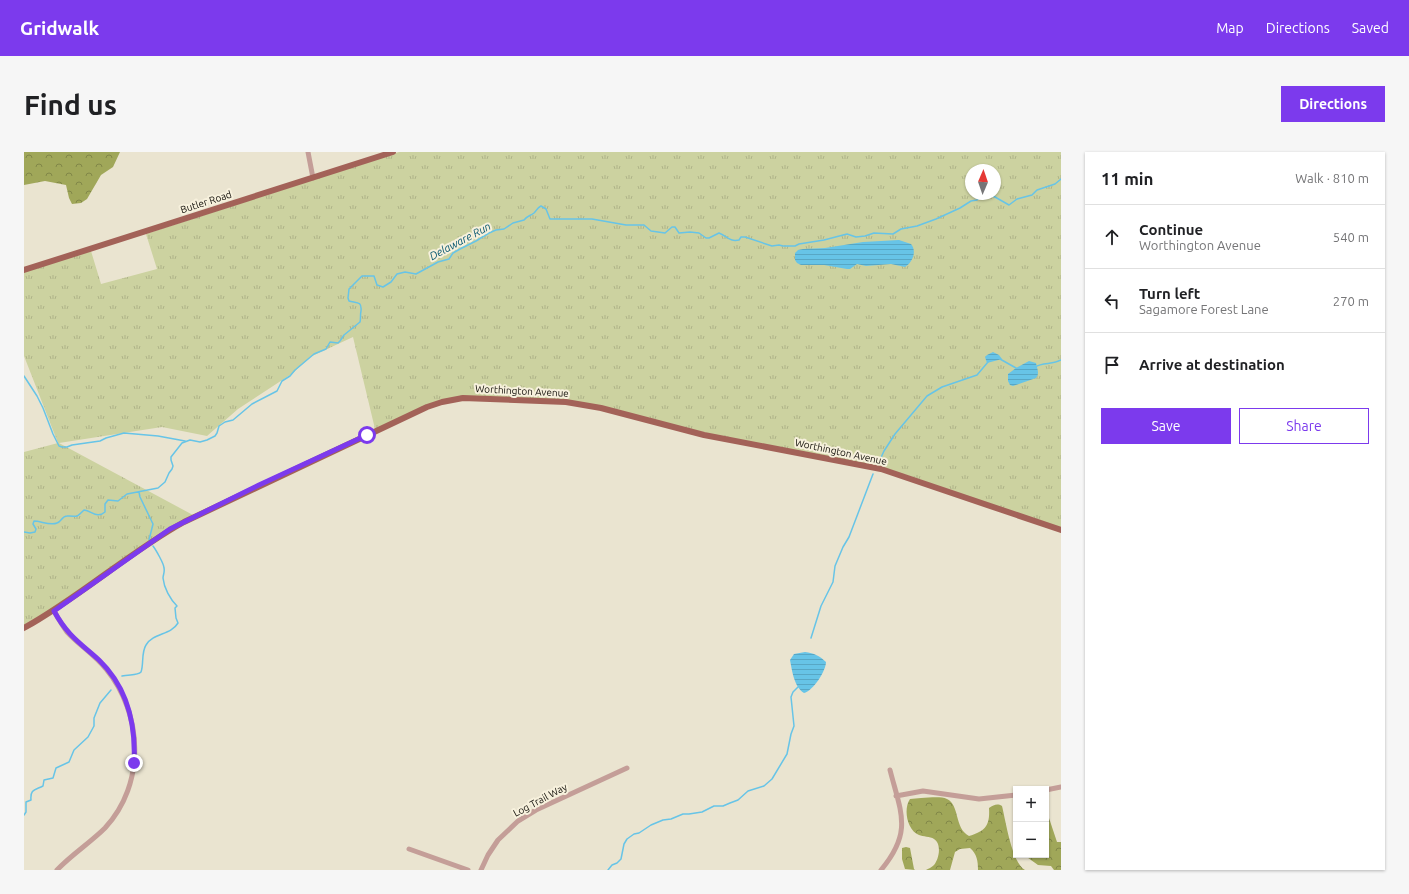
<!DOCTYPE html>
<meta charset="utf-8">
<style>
:root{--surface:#fff;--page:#f6f6f6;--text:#202124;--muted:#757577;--line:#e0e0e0;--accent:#7c3aed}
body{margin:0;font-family:Ubuntu,sans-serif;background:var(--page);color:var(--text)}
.controls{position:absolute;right:12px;bottom:12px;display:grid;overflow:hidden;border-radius:0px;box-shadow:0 1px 3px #0004}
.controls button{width:36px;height:36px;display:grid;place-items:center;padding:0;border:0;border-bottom:1px solid var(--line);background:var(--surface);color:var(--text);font:20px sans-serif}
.compass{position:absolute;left:941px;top:12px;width:36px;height:36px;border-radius:50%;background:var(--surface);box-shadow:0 1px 3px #0004;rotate:2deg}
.stop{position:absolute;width:12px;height:12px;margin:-9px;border:3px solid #7c3aed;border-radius:50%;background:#fff}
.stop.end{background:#7c3aed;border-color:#fff;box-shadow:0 1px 4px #0008}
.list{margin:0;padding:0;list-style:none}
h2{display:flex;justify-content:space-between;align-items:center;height:52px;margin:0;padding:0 16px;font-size:17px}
h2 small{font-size:13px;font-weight:400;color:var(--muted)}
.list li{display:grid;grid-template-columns:26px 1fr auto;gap:12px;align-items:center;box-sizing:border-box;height:64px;padding:0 16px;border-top:1px solid var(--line)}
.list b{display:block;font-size:15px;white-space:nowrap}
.list p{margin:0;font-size:13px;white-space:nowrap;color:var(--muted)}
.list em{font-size:13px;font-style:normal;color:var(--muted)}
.actions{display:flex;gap:8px;padding:12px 16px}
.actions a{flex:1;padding:9px 0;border:1px solid var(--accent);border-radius:0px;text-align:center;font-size:14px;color:var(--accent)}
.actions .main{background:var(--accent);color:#fff}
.icon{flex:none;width:22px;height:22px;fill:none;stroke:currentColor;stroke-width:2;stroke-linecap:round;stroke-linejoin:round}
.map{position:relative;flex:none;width:1037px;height:718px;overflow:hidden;border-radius:0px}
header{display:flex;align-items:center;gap:24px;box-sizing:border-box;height:56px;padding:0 20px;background:var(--accent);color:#fff}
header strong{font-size:19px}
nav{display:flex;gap:22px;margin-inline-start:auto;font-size:14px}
.intro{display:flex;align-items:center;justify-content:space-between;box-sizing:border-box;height:96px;padding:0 24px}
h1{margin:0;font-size:28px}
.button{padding:10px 18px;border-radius:0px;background:var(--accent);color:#fff;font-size:14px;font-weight:700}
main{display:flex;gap:24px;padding:0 24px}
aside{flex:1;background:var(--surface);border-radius:0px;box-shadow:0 1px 3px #0004}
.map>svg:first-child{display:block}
</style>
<header>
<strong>Gridwalk</strong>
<nav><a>Map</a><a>Directions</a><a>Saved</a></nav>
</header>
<div class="intro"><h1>Find us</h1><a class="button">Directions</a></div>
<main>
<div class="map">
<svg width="1037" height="718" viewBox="0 0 1037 718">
<defs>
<pattern id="forest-crowns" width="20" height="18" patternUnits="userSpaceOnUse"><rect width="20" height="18" fill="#a0a759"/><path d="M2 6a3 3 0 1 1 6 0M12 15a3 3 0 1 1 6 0" fill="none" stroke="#818748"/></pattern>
<pattern id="park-tufts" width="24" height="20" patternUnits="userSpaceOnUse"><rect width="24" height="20" fill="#ccd2a0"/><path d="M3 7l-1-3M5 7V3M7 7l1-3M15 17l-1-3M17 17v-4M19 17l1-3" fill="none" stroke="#aeb388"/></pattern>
<pattern id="water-rules" width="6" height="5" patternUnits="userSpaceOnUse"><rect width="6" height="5" fill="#67c4e7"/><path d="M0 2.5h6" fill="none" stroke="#58a7c5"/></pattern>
</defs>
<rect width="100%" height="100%" fill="#eae4d0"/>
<path fill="url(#forest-crowns)" d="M 0,0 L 96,0 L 89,15 L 77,23 L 63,47 L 57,51 L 48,52 L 45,46 L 42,33 L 21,29 L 0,33 Z
M 897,646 C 905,646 916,644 923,647 C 936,653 930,676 945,684 C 962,679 966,673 965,656 C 970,653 973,651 978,654 C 982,670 988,711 1001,718 L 954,718 C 954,709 953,702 946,696 L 936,697 L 931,700 L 926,718 L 902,718 C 904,717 908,715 910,713 C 915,707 918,692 910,687 C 906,684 899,685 895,683 C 883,678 879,657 886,647 Z
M 1022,657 L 1033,690 L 1037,690 L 1037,718 L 1030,718 L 1027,714 L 1014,713 L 1000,703 L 1022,703 Z
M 882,695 L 886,696 L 890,717 L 891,718 L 881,717 L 878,707 L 878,696 Z"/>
<path fill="url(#park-tufts)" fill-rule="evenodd" d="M 375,0 L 1037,0 L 1037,379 L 883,323 L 696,284 L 555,251 L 431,247 L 351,277 L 329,185 L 286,205 L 269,221 L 214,257 L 183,284 L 138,275 L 35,291 L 169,363 L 22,461 L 0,473 L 0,300 L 34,291 L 0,204 L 0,120 L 67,99 L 77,132 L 133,117 L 122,82 ZM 947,18 L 971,18 L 971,42 L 947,42 Z"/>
<path fill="url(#water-rules)" d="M 875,88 L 887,92 C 893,99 889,110 881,115 L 867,112 L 842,114 L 833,112 L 826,117 L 823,117 L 800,113 L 777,113 L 773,111 L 771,108 L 771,101 L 774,98 L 779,97 L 801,96 L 839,90 Z
M 969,200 L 975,203 L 978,207 L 963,211 L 961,205 L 963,203 Z
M 1005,209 L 1012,211 C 1013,217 1016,221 1012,226 L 989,234 L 986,233 L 984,229 L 984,222 L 992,216 Z
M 781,500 C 790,501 796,504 802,510 C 802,519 789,539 780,541 C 770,535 768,518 766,508 L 770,502 Z"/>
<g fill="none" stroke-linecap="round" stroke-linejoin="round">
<path stroke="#67c4e7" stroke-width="1.5" d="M 976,207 L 992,216
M 1011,215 C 1019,210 1029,213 1037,208
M 0,224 L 13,244 L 19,256 L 29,282 L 35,294 L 38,295 L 43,295 L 48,293 L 76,289 L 82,286 L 100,281 L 134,284 L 161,289
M 854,312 L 860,299 L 871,282 L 903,244 L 918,235 L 953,223 L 964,210
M 115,340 L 116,345 L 129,372 L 125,388
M 0,380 L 6,381 L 11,380 L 12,377 L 9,372 L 10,369 C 17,369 26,374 33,371 C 37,370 38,364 43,364 C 53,363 50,368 60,358 C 68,359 73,367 81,360 L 81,352 L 84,348 L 94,349 L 103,342 L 134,336 L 141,330 L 145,321 L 148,317 L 149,314 L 147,308 L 147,305 L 158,291 L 166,288 L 176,290 L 183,288 L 191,284 L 193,281 L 195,274 L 201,270 L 209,268 L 228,252 L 253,239 L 258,229 L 266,224 L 271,218 L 290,202 L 302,197 L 306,190 L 314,191 L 316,189 L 320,183 L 336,170 C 337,166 336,163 337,159 C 338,149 333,151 325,149 L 324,146 L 325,137 L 338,124 L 350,124 L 353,133 L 359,135 L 367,130 L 373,122 L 381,120 L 392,122 L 414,110 L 425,107 L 429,101 L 436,97 L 452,89 L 465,81 L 472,78 L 480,77 L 489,71 L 500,68 C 503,64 506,64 510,61 C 513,58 513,56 517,54 L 522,57 L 526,67 L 568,67 L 602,73 L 620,73 L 627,79 L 641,81 L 648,75 L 651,75 L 655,81 L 666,80 L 675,81 L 682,86 L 685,86 L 695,81 C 703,84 705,90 715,88 L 717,85 L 721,85 L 748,94 L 755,93 L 759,94 L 771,94 L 775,92 L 800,88 L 823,82 L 832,85 L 841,84 L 850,81 L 869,82 L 877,77 L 893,74 L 912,67 L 936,56 L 947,49 L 953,48 L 959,43 L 965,43 L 971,45 L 985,53 L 993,47 L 1008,43 L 1013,38 L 1031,32 L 1037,27
M 787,486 L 797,454 L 809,430 L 811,414 L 819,395 L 825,385 L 849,322
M 98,524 C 105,522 113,524 117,520 C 120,512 117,501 122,493 C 129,481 147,483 154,471 L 152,466 L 151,456 L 153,454 C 146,447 140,436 139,426 C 139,423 141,420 140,416 C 140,412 132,398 129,394
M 0,663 L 2,660 L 2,650 L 7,648 C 6,637 11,638 19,634 L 20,628 L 29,626 L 32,616 L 45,610 L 50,598 L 64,585 L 70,574 L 70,566 L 76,551 L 87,538
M 584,718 L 588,713 L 593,711 L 597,707 L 600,692 L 603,687 L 610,682 L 615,681 L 627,673 L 639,668 L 647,667 L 659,662 L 665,662 L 678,660 L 690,654 L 699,654 L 706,651 L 714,648 L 724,639 L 740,634 L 748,627 L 763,602 L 767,582 L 770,574 L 767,545 L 769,540 L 774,535"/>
<path stroke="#c49e98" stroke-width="5" d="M 284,0 L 289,26
M 30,459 C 34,466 38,473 43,480 C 55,493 71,503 82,517 C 119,562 122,632 81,676 C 66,691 48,702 33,718
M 1022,638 L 1037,635
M 872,644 L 899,639 L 955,647 L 992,643
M 385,697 L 444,718
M 457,718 L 464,703 L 474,688 L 494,669 L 512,658 L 603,616
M 857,718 C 889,680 877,661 866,618"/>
<path stroke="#a36258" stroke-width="6" d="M 0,118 L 369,0
M 0,476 C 56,445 104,401 160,370 L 403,255 L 418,250 L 439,246 L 542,250 L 577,256 L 680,283 L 857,317 L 1037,378"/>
</g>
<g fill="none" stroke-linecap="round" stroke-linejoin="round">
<path stroke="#7c3aed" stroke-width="5" d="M 110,611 C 112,573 104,536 75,508 C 56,491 43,483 30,459 L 146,377 L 235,333 L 343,283"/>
</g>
<g text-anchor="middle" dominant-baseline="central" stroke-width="4" stroke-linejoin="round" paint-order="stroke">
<g font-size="10" fill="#14110b" stroke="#f7f1dd">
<text transform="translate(182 50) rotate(-18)">Butler Road</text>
<text transform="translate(498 239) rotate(3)">Worthington Avenue</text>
<text transform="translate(817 300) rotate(12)">Worthington Avenue</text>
<text transform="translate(516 648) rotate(-28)">Log Trail Way</text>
</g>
<g font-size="11" font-style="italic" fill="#0c5a72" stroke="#f7f1dd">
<text transform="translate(436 89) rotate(-28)">Delaware Run</text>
</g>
</g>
</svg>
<div class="controls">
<button>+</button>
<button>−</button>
</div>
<svg class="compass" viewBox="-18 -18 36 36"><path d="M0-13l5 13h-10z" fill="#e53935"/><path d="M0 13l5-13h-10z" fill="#757577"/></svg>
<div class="stop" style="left:343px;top:283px"></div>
<div class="stop end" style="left:110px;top:611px"></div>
</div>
<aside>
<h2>11 min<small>Walk · 810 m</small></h2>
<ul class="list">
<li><svg class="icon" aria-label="ahead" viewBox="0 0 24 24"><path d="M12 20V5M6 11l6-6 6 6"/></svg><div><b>Continue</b><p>Worthington Avenue</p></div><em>540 m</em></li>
<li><svg class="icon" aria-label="left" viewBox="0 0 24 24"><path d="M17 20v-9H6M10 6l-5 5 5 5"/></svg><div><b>Turn left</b><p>Sagamore Forest Lane</p></div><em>270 m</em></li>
<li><svg class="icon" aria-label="arrive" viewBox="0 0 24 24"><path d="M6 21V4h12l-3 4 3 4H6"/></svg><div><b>Arrive at destination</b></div></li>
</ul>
<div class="actions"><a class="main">Save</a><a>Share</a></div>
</aside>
</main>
